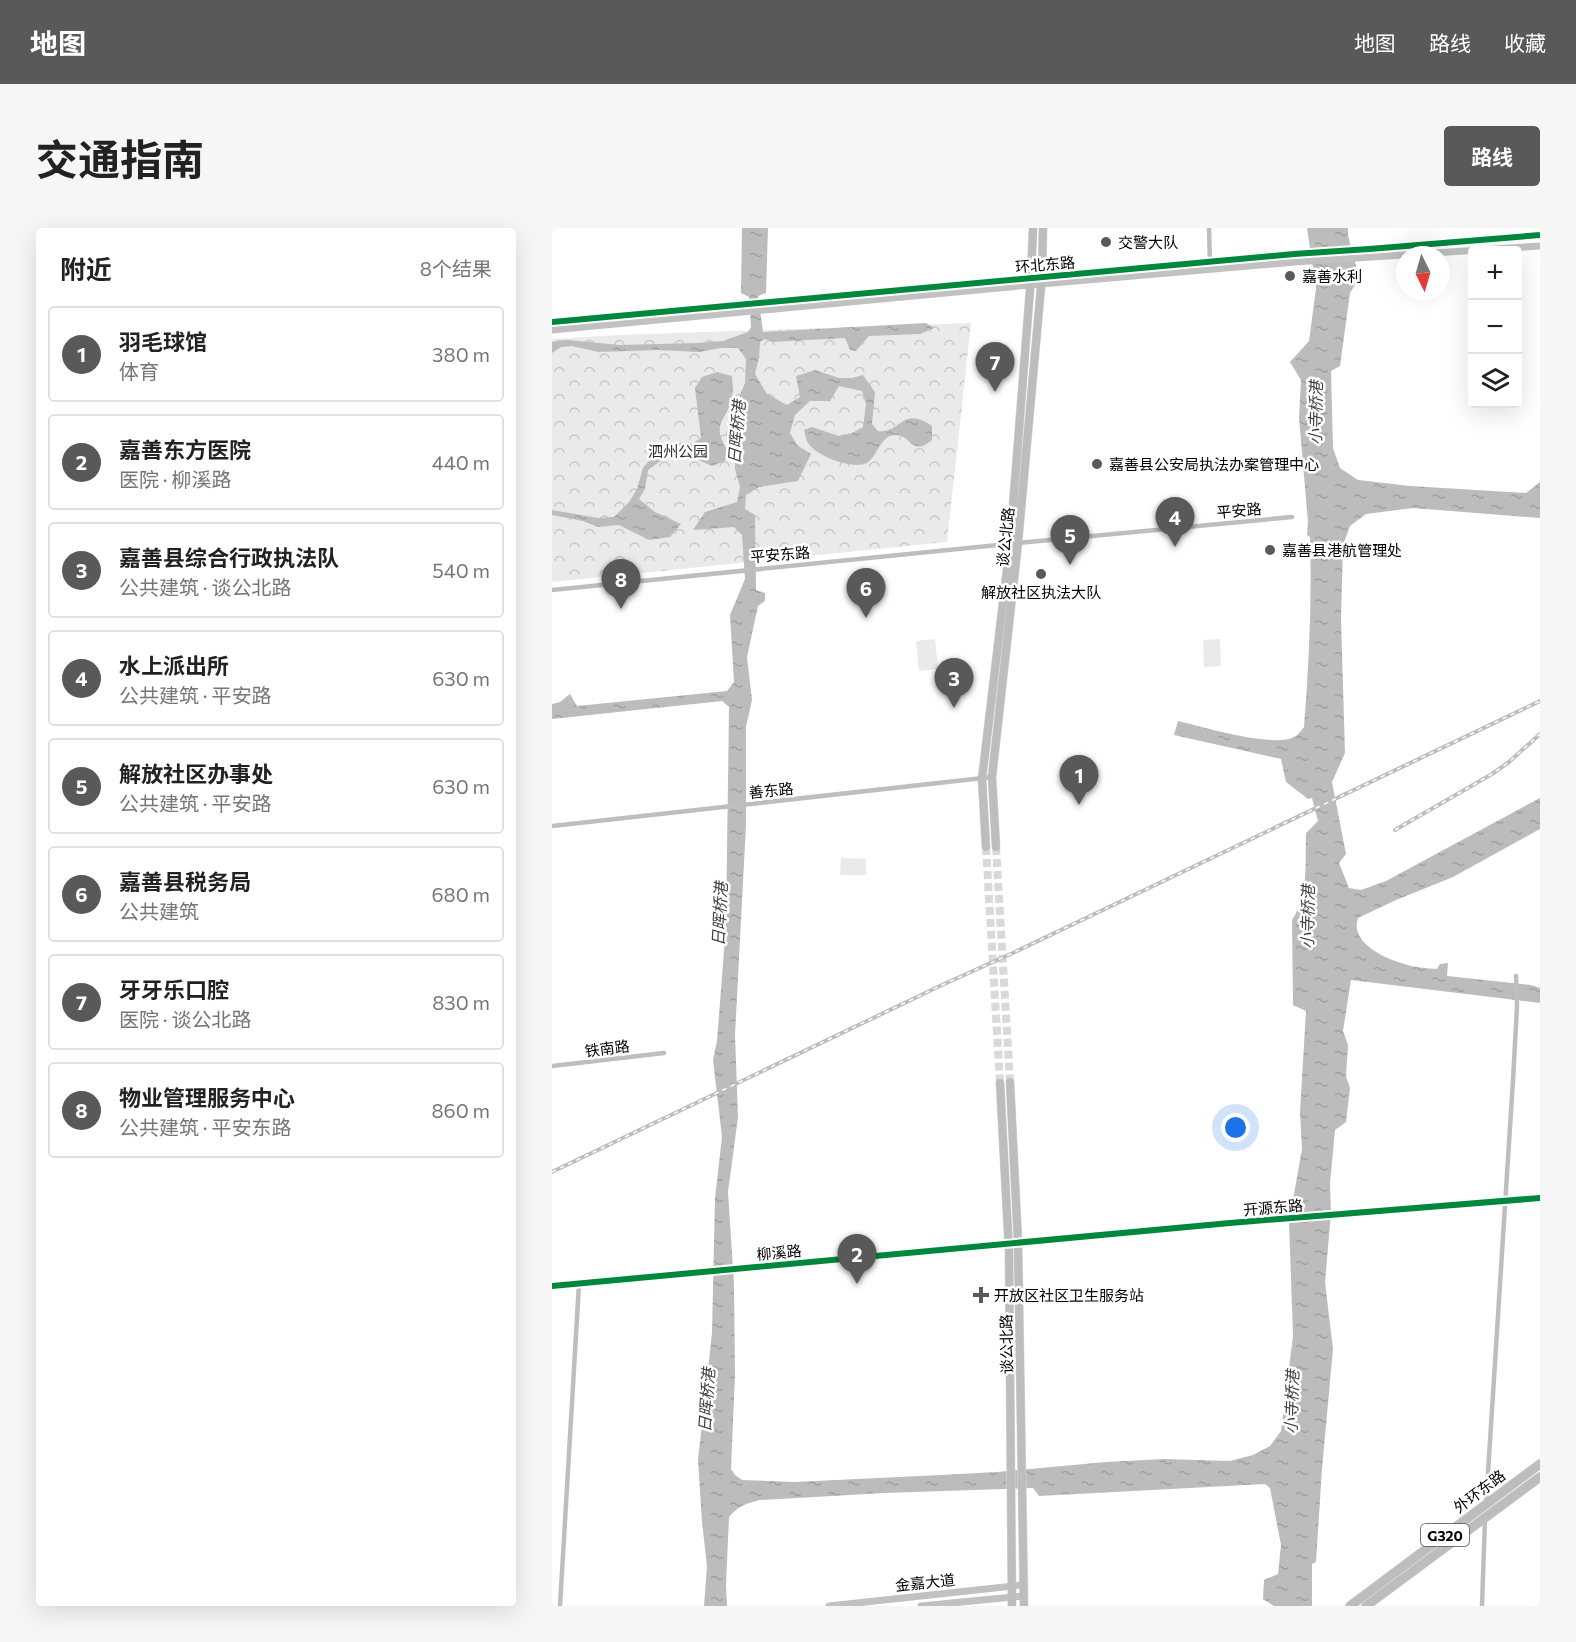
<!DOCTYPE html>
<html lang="zh">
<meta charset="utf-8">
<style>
:root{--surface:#fff;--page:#f6f6f6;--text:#222;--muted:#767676;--line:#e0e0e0;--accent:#595959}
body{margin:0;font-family:Commissioner,"Noto Sans SC",sans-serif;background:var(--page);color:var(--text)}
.controls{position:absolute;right:18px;top:18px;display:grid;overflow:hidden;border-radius:6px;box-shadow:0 6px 24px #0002}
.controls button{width:54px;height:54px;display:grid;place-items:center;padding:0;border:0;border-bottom:2px solid var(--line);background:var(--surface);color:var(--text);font:30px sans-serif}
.compass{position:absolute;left:844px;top:18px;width:54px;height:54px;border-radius:50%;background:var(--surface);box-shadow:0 6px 24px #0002;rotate:175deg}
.you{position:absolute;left:684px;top:900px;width:21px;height:21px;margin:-15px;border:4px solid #fff;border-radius:50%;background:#1a73e8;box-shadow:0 0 0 9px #1a73e833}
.badge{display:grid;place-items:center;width:39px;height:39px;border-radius:50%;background:var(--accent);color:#fff;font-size:20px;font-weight:700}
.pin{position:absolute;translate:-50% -50px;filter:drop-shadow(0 2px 3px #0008)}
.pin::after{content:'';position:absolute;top:32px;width:21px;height:18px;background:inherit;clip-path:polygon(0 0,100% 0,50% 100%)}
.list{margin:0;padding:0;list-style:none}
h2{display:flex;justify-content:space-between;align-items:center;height:78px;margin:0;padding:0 24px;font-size:26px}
h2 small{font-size:20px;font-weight:400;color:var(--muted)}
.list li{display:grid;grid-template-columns:39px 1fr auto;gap:18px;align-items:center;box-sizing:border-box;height:96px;margin:0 12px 12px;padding:0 12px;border:2px solid var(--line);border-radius:6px}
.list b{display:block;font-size:22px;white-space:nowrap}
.list p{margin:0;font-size:20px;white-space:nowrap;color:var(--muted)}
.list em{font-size:20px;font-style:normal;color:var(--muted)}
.icon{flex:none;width:33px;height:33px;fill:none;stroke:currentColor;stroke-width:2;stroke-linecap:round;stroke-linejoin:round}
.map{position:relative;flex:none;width:988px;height:1378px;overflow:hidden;border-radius:6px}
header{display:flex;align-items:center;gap:36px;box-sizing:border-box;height:84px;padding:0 30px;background:var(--accent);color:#fff}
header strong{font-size:28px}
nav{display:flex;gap:33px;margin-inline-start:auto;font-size:21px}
.intro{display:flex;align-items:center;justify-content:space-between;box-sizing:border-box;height:144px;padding:0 36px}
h1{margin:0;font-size:42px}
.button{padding:15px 27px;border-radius:6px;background:var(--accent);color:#fff;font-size:21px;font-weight:700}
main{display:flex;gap:36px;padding:0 36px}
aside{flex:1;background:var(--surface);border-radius:6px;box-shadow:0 6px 24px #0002}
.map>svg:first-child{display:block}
</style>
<header>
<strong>地图</strong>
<nav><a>地图</a><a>路线</a><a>收藏</a></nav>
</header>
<div class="intro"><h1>交通指南</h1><a class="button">路线</a></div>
<main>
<aside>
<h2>附近<small>8个结果</small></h2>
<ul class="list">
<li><span class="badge">1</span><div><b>羽毛球馆</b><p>体育</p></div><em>380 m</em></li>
<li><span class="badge">2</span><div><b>嘉善东方医院</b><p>医院 · 柳溪路</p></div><em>440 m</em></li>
<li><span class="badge">3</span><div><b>嘉善县综合行政执法队</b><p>公共建筑 · 谈公北路</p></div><em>540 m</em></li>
<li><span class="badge">4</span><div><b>水上派出所</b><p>公共建筑 · 平安路</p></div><em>630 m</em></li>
<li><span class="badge">5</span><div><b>解放社区办事处</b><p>公共建筑 · 平安路</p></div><em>630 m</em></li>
<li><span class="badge">6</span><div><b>嘉善县税务局</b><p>公共建筑</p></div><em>680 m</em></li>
<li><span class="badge">7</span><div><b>牙牙乐口腔</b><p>医院 · 谈公北路</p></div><em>830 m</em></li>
<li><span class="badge">8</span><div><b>物业管理服务中心</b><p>公共建筑 · 平安东路</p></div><em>860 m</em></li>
</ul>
</aside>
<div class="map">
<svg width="988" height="1378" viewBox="0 0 988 1378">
<defs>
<pattern id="park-crowns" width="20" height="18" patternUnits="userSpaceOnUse" patternTransform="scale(1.5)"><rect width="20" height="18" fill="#eaeaea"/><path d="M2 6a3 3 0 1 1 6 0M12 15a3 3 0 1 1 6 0" fill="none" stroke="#c7c7c7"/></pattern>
<pattern id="water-ripples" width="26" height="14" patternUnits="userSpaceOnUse" patternTransform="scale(1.5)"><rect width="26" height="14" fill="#bcbcbc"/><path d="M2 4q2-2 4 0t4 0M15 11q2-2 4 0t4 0" fill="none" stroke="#a0a0a0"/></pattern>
</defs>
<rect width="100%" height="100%" fill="#fff"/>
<path fill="#eaeaea" d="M 383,411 L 386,441 L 367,443 L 364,413 Z
M 668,411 L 669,438 L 652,439 L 651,412 Z
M 289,630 L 314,631 L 314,647 L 288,647 Z"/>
<path fill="url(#park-crowns)" d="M 419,95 L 395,314 L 0,354 L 0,111 L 67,107 Z"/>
<path fill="url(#water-ripples)" d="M 190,0 L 216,0 L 214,65 L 206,68 L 211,104 L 374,95 L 382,100 L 368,106 L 317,108 L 304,123 L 298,122 L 293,110 L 220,114 L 213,111 L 208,114 L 207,129 L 203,146 L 215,166 L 235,177 L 248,169 L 244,148 L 263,142 L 287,150 L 300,150 L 311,147 L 323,164 L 320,196 L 326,203 C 349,206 350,177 380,198 L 380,212 C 360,229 360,208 344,207 C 329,206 325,229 315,235 C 301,242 264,228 256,215 C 254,212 253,206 252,202 L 260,199 L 287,208 L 300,205 L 311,199 L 314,176 L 310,163 L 287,158 L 278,173 L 258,173 L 243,187 L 238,205 L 245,217 L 259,226 L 246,253 L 207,259 L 194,267 L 193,281 L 203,287 L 204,362 L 213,365 L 213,373 L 206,378 L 195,429 L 200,472 L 194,499 L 194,597 L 183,807 L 186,889 L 176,964 L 182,1056 L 183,1147 L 179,1241 L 183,1247 L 190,1252 L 242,1254 L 389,1247 L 445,1244 L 554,1234 L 612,1231 L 678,1233 L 701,1227 L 718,1218 L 729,1203 L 741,1108 L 737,994 L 750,921 L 748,884 L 754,783 L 741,777 L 740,692 C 757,667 753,634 754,605 L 766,593 L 760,570 L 756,571 L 734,554 L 729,531 L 622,507 L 626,493 C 651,499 721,520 742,509 C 746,507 749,503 752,499 C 757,436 760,373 758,309 L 755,307 L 756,294 L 747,190 L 749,152 L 738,134 L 757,113 L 764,60 L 755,0 L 796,0 L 796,7 L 807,50 L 798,65 L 788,138 L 779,143 L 781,220 L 788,240 L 806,252 L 858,258 L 974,265 L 988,254 L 988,290 L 861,280 L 814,286 L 798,298 L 791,317 L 789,391 L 793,525 L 780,554 L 794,626 L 787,635 L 797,660 L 809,662 L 834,653 L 988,570 L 988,601 L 901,649 L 844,672 L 806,690 C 797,716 836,732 856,737 C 865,740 875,740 885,741 L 888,736 L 896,735 L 895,748 L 979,757 L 988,760 L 988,775 L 799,752 L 791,803 L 796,817 L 794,848 L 798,860 L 794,894 L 783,902 L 778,955 L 779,985 L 773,1054 L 781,1121 L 770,1241 L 764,1334 L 760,1336 L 760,1378 L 722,1378 L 711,1371 L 712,1352 L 726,1346 L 729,1317 L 718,1260 L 713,1256 L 487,1268 L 481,1260 L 332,1265 L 208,1272 C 195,1275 186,1278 177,1289 L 174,1357 L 175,1378 L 152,1378 L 155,1338 L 150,1294 L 146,1232 L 160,1105 L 163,970 L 170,909 L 161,832 L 165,813 L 174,697 L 177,479 L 170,473 L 0,491 L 0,476 L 8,474 L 18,466 L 25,478 L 175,463 L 182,454 L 178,387 L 193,351 L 190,307 L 182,299 L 141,302 L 153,284 L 185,274 L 188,259 L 183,241 L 183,224 L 174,206 L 181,184 L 193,155 L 194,131 L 186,120 L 169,120 L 147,124 L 106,122 L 46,124 L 20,118 L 9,119 L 0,125 L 0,114 L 16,112 L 68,117 L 145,115 L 171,113 L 196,104 L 199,99 L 197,69 L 189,65 Z
M 165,144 L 180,148 C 180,154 182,161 180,168 C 176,195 157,193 176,223 L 173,233 L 160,238 L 124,222 L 96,242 L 93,261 L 87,271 L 103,284 L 129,296 L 118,309 L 97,312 L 67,297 L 46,299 L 31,293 L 0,287 L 0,282 L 46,290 L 62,289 L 77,274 L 85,261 L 91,240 L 107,221 L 123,214 L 140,216 L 149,210 L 143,160 L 150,149 Z"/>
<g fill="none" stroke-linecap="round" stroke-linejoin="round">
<path stroke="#d9d9d9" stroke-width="8" stroke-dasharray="8 4" stroke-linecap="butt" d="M 434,619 L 448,855
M 444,619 L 458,854"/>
<defs>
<path id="primary" d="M 434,619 L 430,551 L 458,316 L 479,49 L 481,0
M 444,619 L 440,549 L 466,315 L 490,48 L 491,0
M 458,854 L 466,1014 L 472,1378
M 448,855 L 457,1023 L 460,1378"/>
<path id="highway" d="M 798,1378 L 988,1236
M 814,1378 L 988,1249"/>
</defs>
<use href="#primary" stroke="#dbdbdb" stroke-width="9"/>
<use href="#highway" stroke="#dbdbdb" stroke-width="10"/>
<path stroke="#bebebe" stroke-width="4.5" d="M 657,0 L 658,36
M 0,362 L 466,315 L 740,289
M 0,598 L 440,549
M 0,838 L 112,825
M 0,1058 L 678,995 L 988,970
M 934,1276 L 961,852 L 965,779 L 964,748
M 8,1378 L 27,1056
M 930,1378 L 933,1291"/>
<path stroke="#c1c1c1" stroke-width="7" d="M 0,94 L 742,26 L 817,21 L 988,7
M 0,102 L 489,56 L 743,34 L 988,18
M 277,1378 L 471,1357
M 369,1378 L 471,1368"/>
<use href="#primary" stroke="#bdbdbd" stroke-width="8"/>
<use href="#highway" stroke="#bdbdbd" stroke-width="9"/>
<defs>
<path id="rail" d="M 843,602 L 940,546 L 957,534 L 988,506
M 0,944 L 390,757 L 463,724 L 988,473"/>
</defs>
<use href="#rail" stroke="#bdbdbd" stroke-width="4"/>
<use href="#rail" stroke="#fff" stroke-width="1.5" stroke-dasharray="4.5" stroke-linecap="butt"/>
<defs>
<path id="cycleway" d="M 0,94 L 742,26 L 817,21 L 988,7
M 0,1058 L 678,995 L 988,970"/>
</defs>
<use href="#cycleway" stroke="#fff" stroke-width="10"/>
<use href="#cycleway" stroke="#00873e" stroke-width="6"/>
</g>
<g fill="#595959" stroke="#fff" stroke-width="2">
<circle cx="554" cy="14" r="6"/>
<circle cx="738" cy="48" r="6"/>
<circle cx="545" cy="236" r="6"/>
<circle cx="718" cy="322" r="6"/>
<circle cx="489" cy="346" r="6"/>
<path d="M426 1058h6v6h6v6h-6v6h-6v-6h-6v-6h6z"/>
</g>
<g text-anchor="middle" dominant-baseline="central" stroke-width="5" stroke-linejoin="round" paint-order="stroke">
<rect fill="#fff" stroke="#4c4c4c" stroke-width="1.5" x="869" y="1296" width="48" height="22" rx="4.5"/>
<g font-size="14" font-weight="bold" fill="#000">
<text x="893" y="1307">G320</text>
</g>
<g font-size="15" fill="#000" stroke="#fff" text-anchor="start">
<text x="566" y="14">交警大队</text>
<text x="750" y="48">嘉善水利</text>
<text x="557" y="236">嘉善县公安局执法办案管理中心</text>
<text x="730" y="322">嘉善县港航管理处</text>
<text x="489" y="364" text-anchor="middle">解放社区执法大队</text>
<text x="442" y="1067">开放区社区卫生服务站</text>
</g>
<g font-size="15" fill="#000" stroke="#fff">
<text transform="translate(493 36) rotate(-5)">环北东路</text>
<text transform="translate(687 282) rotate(-5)">平安路</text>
<text transform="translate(453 309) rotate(-84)">谈公北路</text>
<text transform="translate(228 326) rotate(-5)">平安东路</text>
<text transform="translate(219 562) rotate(-6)">善东路</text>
<text transform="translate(55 820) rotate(-7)">铁南路</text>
<text transform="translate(721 979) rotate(-5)">开源东路</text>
<text transform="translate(227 1024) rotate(-5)">柳溪路</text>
<text transform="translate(454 1116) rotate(-91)">谈公北路</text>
<text transform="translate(927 1263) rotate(-37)">外环东路</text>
<text transform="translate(373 1354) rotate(-6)">金嘉大道</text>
</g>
<g font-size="15" fill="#2f2f2f" stroke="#fff">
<text x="126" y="223">泗州公园</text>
</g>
<g font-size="16" font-style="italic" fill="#404040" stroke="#fff">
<text transform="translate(763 185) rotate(-89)">小寺桥港</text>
<text transform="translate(184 204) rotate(-85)">日晖桥港</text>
<text transform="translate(167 686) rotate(-87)">日晖桥港</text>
<text transform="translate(755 689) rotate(-89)">小寺桥港</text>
<text transform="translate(154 1172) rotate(-86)">日晖桥港</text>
<text transform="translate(739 1174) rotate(-88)">小寺桥港</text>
</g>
</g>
</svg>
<div class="controls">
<button>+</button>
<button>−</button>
<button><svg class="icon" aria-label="layers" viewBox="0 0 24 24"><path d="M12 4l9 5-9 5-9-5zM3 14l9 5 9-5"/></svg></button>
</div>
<svg class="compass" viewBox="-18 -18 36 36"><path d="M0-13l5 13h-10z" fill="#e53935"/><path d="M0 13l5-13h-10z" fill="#767676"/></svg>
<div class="you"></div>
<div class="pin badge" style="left:527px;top:577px">1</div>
<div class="pin badge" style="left:305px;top:1056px">2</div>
<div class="pin badge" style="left:402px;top:480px">3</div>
<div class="pin badge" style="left:623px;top:319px">4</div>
<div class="pin badge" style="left:518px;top:337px">5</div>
<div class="pin badge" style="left:314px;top:390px">6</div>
<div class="pin badge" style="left:443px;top:164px">7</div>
<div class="pin badge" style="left:69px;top:381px">8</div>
</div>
</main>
